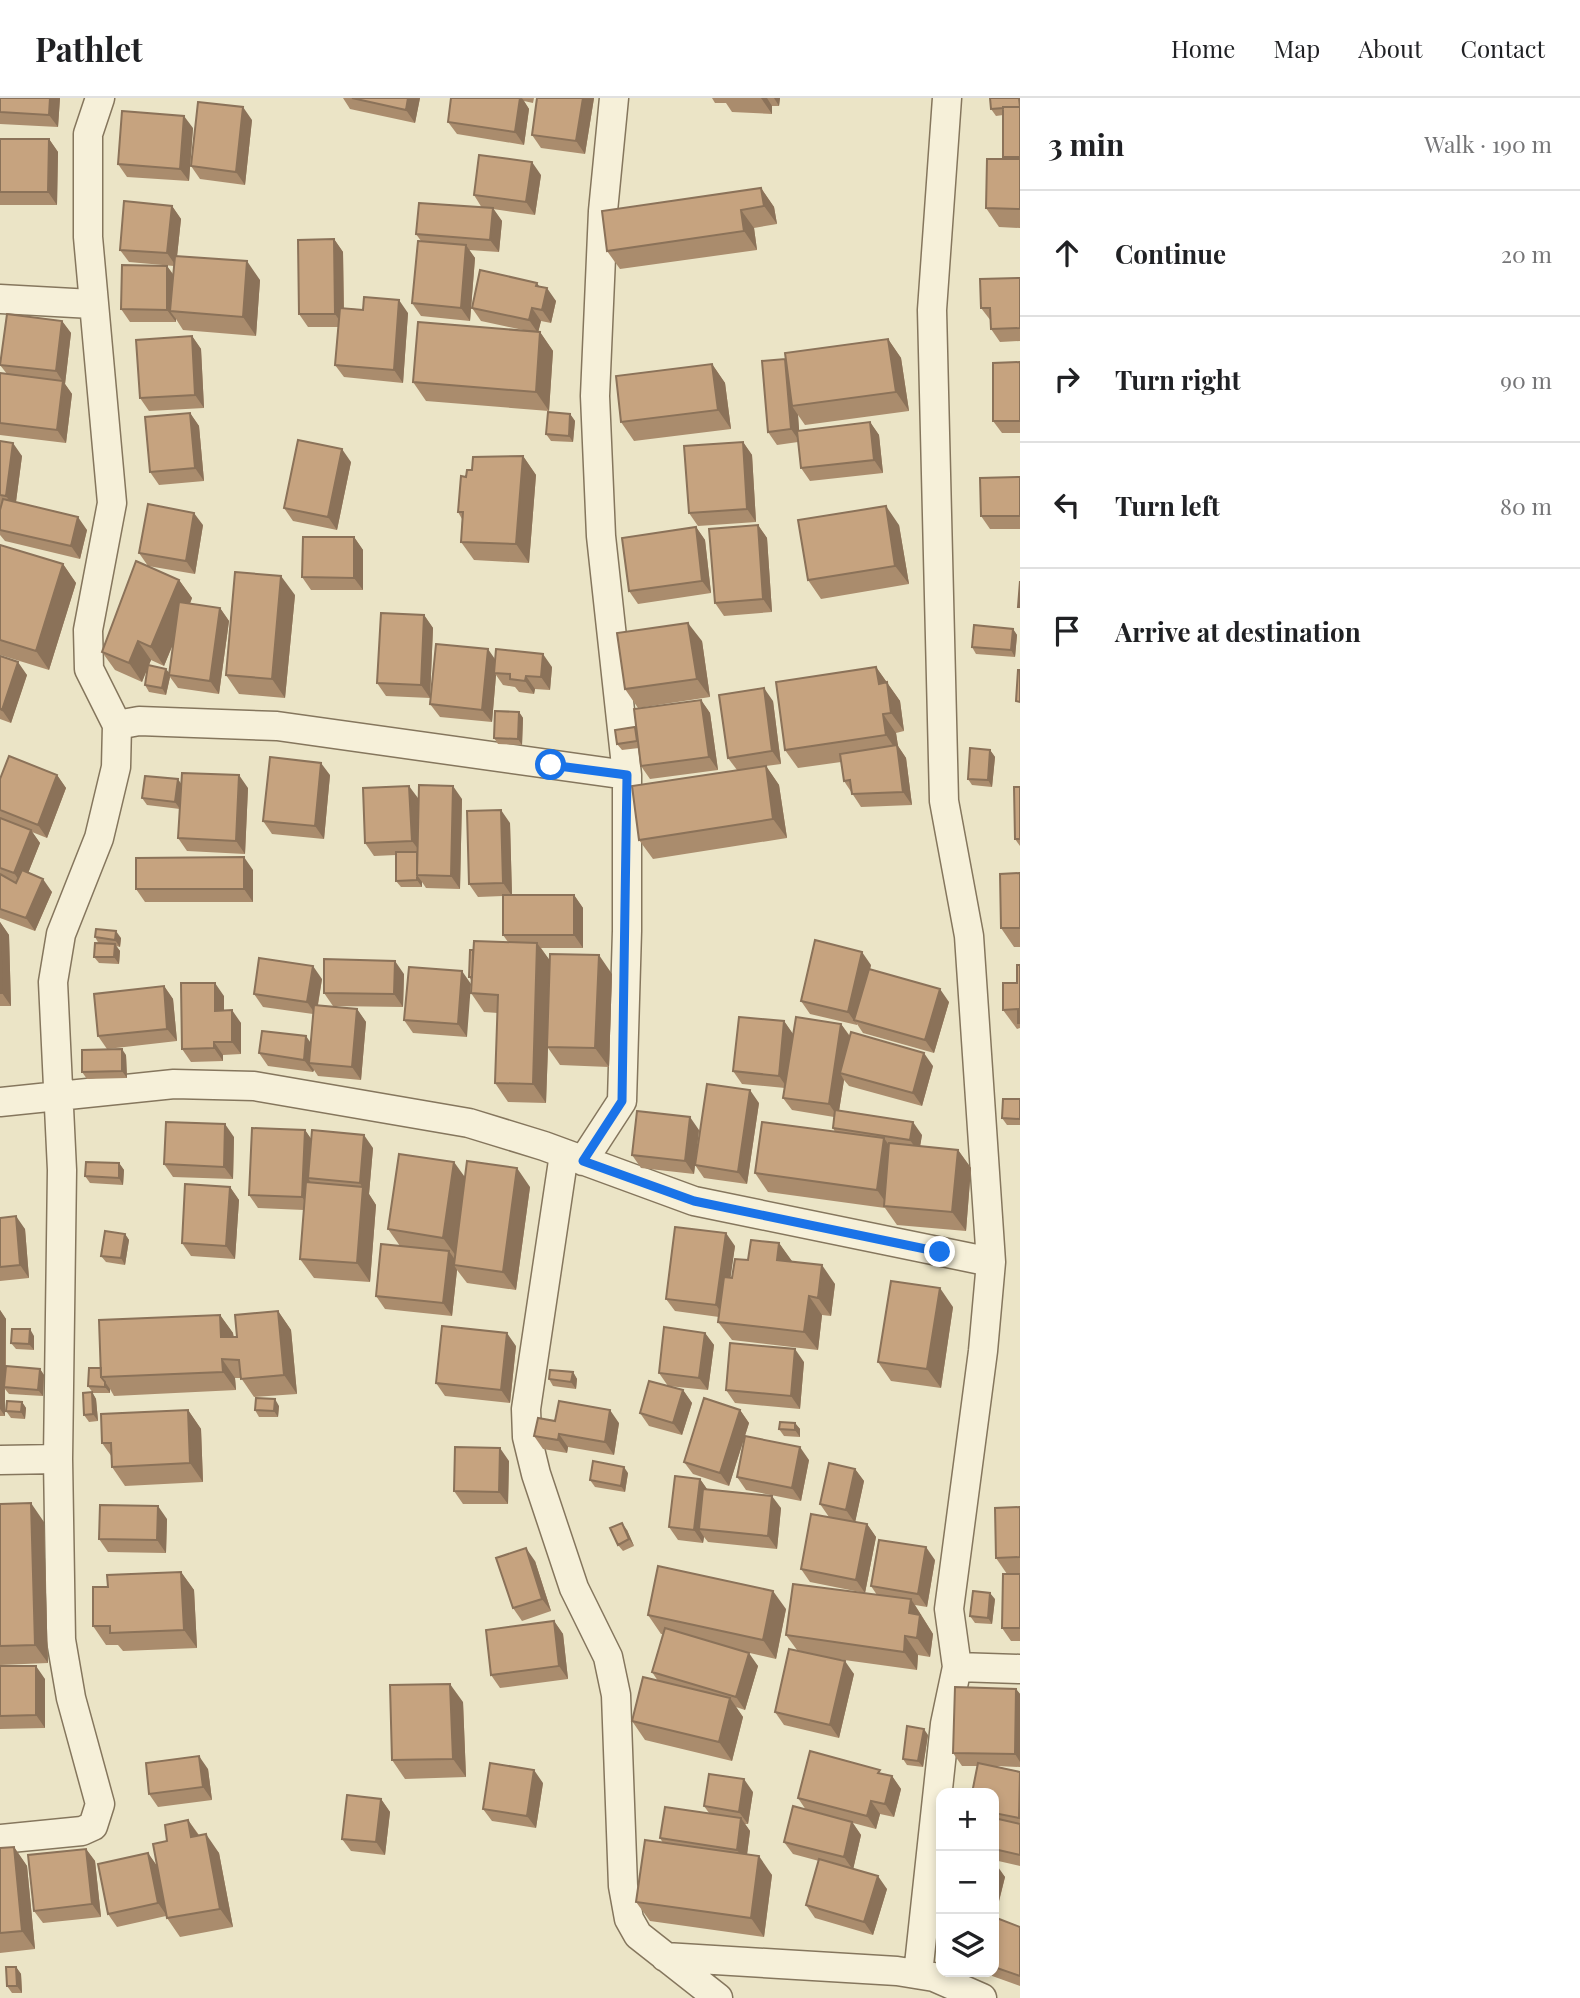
<!DOCTYPE html>
<meta charset="utf-8">
<style>
:root{--surface:#fff;--page:#f6f6f6;--text:#202124;--muted:#757577;--line:#e0e0e0}
body{margin:0;font-family:"Playfair Display",serif;background:var(--page);color:var(--text)}
.controls{position:absolute;right:21px;bottom:21px;display:grid;overflow:hidden;border-radius:14px;box-shadow:0 4px 10px #0003}
.controls button{width:63px;height:63px;display:grid;place-items:center;padding:0;border:0;border-bottom:2px solid var(--line);background:var(--surface);color:var(--text);font:35px sans-serif}
.stop{position:absolute;width:21px;height:21px;margin:-16px;border:5px solid #1a73e8;border-radius:50%;background:#fff}
.stop.end{background:#1a73e8;border-color:#fff;box-shadow:0 2px 7px #0008}
.list{margin:0;padding:0;list-style:none}
h2{display:flex;justify-content:space-between;align-items:center;height:91px;margin:0;padding:0 28px;font-size:30px}
h2 small{font-size:23px;font-weight:400;color:var(--muted)}
.list li{display:grid;grid-template-columns:46px 1fr auto;gap:21px;align-items:center;box-sizing:border-box;height:126px;padding:0 28px;border-top:2px solid var(--line)}
.list b{display:block;font-size:26px;white-space:nowrap}
.list em{font-size:23px;font-style:normal;color:var(--muted)}
.icon{flex:none;width:38px;height:38px;fill:none;stroke:currentColor;stroke-width:2;stroke-linecap:round;stroke-linejoin:round}
.map{position:relative;flex:none;width:1020px;height:1900px;overflow:hidden}
header{display:flex;align-items:center;gap:42px;box-sizing:border-box;height:98px;padding:0 35px;background:var(--surface);border-bottom:2px solid var(--line)}
header strong{font-size:33px}
nav{display:flex;gap:38px;margin-inline-start:auto;font-size:24px}
main{display:flex}
aside{flex:1;background:var(--surface)}
.map>svg:first-child{display:block}
</style>
<header>
<strong>Pathlet</strong>
<nav><a>Home</a><a>Map</a><a>About</a><a>Contact</a></nav>
</header>
<main>
<div class="map">
<svg width="1020" height="1900" viewBox="0 0 1020 1900">
<rect width="100%" height="100%" fill="#ebe4c6"/>
<g fill="none" stroke-linecap="round" stroke-linejoin="round">
<defs>
<path id="street" d="M 0,201 L 92,206
M 117,627 L 139,623 L 277,628 L 627,677
M 0,1004 L 174,986 L 254,988 L 469,1025 L 544,1048 L 694,1103 L 991,1164
M 564,1056 L 526,1311 L 527,1339 L 536,1376 L 574,1490 L 608,1559 L 616,1597 L 623,1788 L 629,1821 L 638,1837 L 718,1900
M 583,1063 L 622,1003 L 627,833 L 627,677 L 601,438 L 595,298 L 603,113 L 614,0
M 0,1362 L 58,1361
M 957,1569 L 1020,1571
M 0,1741 L 82,1733 L 93,1728 L 100,1706 L 71,1600 L 61,1542 L 58,1361 L 62,1072 L 53,884 L 61,836 L 99,740 L 116,669 L 117,627 L 89,571 L 88,532 L 112,405 L 88,139 L 88,36 L 100,0
M 665,1859 L 897,1873 L 934,1879 L 982,1900
M 918,1876 L 945,1626 L 957,1569 L 949,1511 L 983,1253 L 991,1164 L 969,838 L 944,703 L 932,212 L 947,0"/>
</defs>
<use href="#street" stroke="#85765d" stroke-width="31"/>
<use href="#street" stroke="#f6f0d9" stroke-width="28"/>
</g>
<path fill="#aa8c6d" fill-rule="evenodd" d="M 0,0 L 60,0 L 58,29 L 0,26 Z
M 343,0 L 420,0 L 415,25 L 350,11 Z
M 451,0 L 534,0 L 533,5 L 524,3 L 529,11 L 524,47 L 457,36 L 448,24 Z
M 537,0 L 594,0 L 585,56 L 541,50 L 532,37 Z
M 712,0 L 780,0 L 779,8 L 772,8 L 772,16 L 732,14 L 726,5 L 715,5 Z
M 1020,0 L 1020,130 L 999,129 L 986,110 L 1005,61 L 1003,59 L 1003,17 L 996,18 L 991,11 Z
M 252,22 L 245,87 L 200,81 L 191,68 Z
M 193,30 L 189,83 L 127,79 L 118,66 Z
M 0,41 L 49,41 L 58,54 L 57,107 L 0,107 Z
M 541,77 L 535,117 L 493,111 L 502,123 L 499,154 L 469,152 L 475,160 L 470,223 L 421,218 L 412,205 L 421,143 L 416,136 L 482,110 L 474,97 Z
M 761,90 L 774,109 L 777,126 L 754,130 L 757,152 L 620,171 L 607,153 Z
M 172,108 L 181,121 L 177,158 L 260,182 L 256,238 L 183,232 L 176,221 L 176,224 L 130,224 L 121,211 L 167,168 L 173,176 L 174,168 L 129,164 L 120,152 Z
M 334,141 L 343,154 L 344,210 L 408,215 L 403,285 L 344,279 L 335,267 L 338,229 L 308,229 L 299,216 Z
M 1020,180 L 1020,243 L 1000,244 L 991,231 L 991,223 L 981,210 Z
M 540,189 L 556,203 L 551,225 L 541,223 L 538,234 L 540,234 L 553,253 L 549,313 L 426,303 L 413,284 L 528,233 L 481,223 L 472,210 Z
M 62,223 L 71,235 L 65,286 L 72,296 L 66,345 L 0,337 L 0,275 L 7,276 L 0,267 Z
M 192,238 L 201,251 L 204,310 L 149,313 L 140,300 Z
M 888,241 L 901,260 L 909,313 L 805,327 L 798,317 L 799,333 L 870,324 L 879,337 L 883,375 L 810,383 L 801,370 L 798,344 L 777,347 L 768,334 L 785,261 Z
M 1020,264 L 1020,335 L 1002,335 L 993,323 Z
M 712,266 L 725,285 L 731,331 L 634,343 L 621,324 Z
M 190,315 L 199,328 L 204,383 L 159,387 L 150,374 Z
M 570,316 L 575,323 L 573,344 L 551,343 L 546,336 Z
M 0,343 L 22,358 L 16,404 L 87,432 L 80,461 L 5,443 L 0,437 Z
M 743,344 L 752,357 L 756,424 L 698,428 L 689,415 Z
M 523,358 L 536,377 L 529,465 L 474,462 L 461,444 L 462,421 L 458,414 L 466,379 L 472,372 Z
M 351,364 L 337,432 L 293,423 L 284,410 Z
M 1020,379 L 1020,431 L 990,431 L 981,418 Z
M 203,427 L 195,476 L 148,468 L 139,455 Z
M 758,427 L 767,440 L 772,514 L 724,518 L 715,505 Z
M 899,427 L 909,486 L 821,501 L 808,482 Z
M 696,429 L 705,442 L 711,495 L 638,506 L 629,493 Z
M 354,439 L 363,452 L 363,492 L 311,492 L 302,479 Z
M 0,447 L 63,466 L 76,485 L 49,572 L 0,557 Z
M 179,482 L 192,500 L 190,506 L 220,510 L 229,523 L 219,596 L 178,590 L 170,579 L 166,597 L 149,594 L 145,587 L 148,568 L 142,584 L 115,572 L 102,554 ZM 173,546 L 169,575 L 149,567 L 151,562 L 164,568 Z
M 295,497 L 285,600 L 239,596 L 226,577 Z
M 424,517 L 433,530 L 430,600 L 386,598 L 377,585 Z
M 1013,531 L 1017,537 L 1015,559 L 976,556 L 972,549 Z
M 702,543 L 710,599 L 638,610 L 625,591 Z
M 0,558 L 27,577 L 11,625 L 0,621 Z
M 495,561 L 552,569 L 550,592 L 535,591 L 534,596 L 519,594 L 515,589 L 503,587 L 496,577 L 492,624 L 440,619 L 430,606 Z
M 876,569 L 900,603 L 904,633 L 896,635 L 898,648 L 906,660 L 912,707 L 861,709 L 844,683 L 841,664 L 798,670 L 785,652 Z
M 701,602 L 710,615 L 718,672 L 650,681 L 641,668 L 639,650 L 622,652 L 617,646 L 636,631 Z
M 773,603 L 781,666 L 766,668 L 779,687 L 787,740 L 653,761 L 639,742 L 737,672 L 728,660 Z
M 519,614 L 523,620 L 522,647 L 498,646 L 494,640 Z
M 990,652 L 995,659 L 992,689 L 972,687 L 968,681 Z
M 57,677 L 66,690 L 47,740 L 32,734 L 40,745 L 28,775 L 52,794 L 35,833 L 0,820 L 0,681 Z
M 330,677 L 324,741 L 272,736 L 263,723 Z
M 181,686 L 248,690 L 245,756 L 187,753 L 178,740 L 180,711 L 147,707 L 142,700 Z
M 1020,689 L 1020,748 L 1015,741 Z
M 418,700 L 419,708 L 462,701 L 460,791 L 426,790 L 422,784 L 422,789 L 401,789 L 396,783 L 396,757 L 374,758 L 365,745 Z
M 510,725 L 512,797 L 574,797 L 583,810 L 583,850 L 541,850 L 550,863 L 612,876 L 609,969 L 560,967 L 548,950 L 546,1005 L 508,1004 L 495,985 L 498,915 L 484,914 L 471,895 L 471,882 L 469,879 L 473,852 L 508,844 L 503,837 L 503,798 L 478,799 L 469,786 Z
M 253,772 L 253,804 L 145,804 L 136,791 Z
M 1020,775 L 1020,849 L 1014,849 L 1001,830 Z
M 0,824 L 9,837 L 11,908 L 0,908 Z
M 95,839 L 121,840 L 120,849 L 116,848 L 120,853 L 119,866 L 99,865 L 94,859 L 99,846 Z
M 871,867 L 870,871 L 949,904 L 934,955 L 863,935 L 857,926 L 857,927 L 810,916 L 801,903 Z
M 1020,867 L 1020,930 L 1017,931 L 1003,912 L 1017,885 Z
M 462,873 L 467,939 L 413,935 L 404,922 Z
M 404,876 L 403,909 L 333,908 L 324,895 Z
M 322,881 L 318,907 L 357,911 L 366,924 L 361,982 L 318,978 L 314,972 L 313,974 L 268,968 L 259,955 L 311,944 L 313,916 L 263,909 L 254,896 Z
M 164,888 L 173,901 L 177,943 L 107,951 L 98,938 Z
M 224,898 L 224,912 L 241,925 L 241,956 L 223,957 L 223,963 L 191,964 L 182,951 Z
M 784,923 L 793,936 L 841,926 L 850,938 L 933,968 L 922,1008 L 849,988 L 844,982 L 839,1013 L 922,1037 L 920,1048 L 958,1052 L 971,1070 L 966,1133 L 897,1127 L 885,1110 L 768,1094 L 755,1075 L 835,1034 L 833,1030 L 834,1019 L 792,1012 L 783,1000 L 785,990 L 742,986 L 733,973 Z
M 126,957 L 127,980 L 87,981 L 82,974 Z
M 1020,1001 L 1020,1027 L 1007,1027 L 1002,1020 Z
M 759,1005 L 747,1086 L 704,1080 L 695,1067 Z
M 305,1032 L 311,1041 L 373,1050 L 369,1096 L 376,1107 L 370,1184 L 314,1180 L 300,1161 L 304,1112 L 258,1110 L 249,1097 Z
M 699,1032 L 694,1076 L 641,1070 L 632,1057 Z
M 234,1039 L 233,1081 L 173,1079 L 164,1066 Z
M 119,1065 L 124,1072 L 123,1087 L 90,1085 L 85,1078 Z
M 465,1080 L 530,1089 L 516,1192 L 467,1185 L 457,1172 L 452,1218 L 385,1211 L 376,1198 L 400,1148 L 388,1131 Z
M 230,1089 L 239,1102 L 235,1161 L 191,1158 L 182,1145 Z
M 0,1120 L 25,1131 L 29,1180 L 0,1183 Z
M 125,1136 L 129,1142 L 125,1167 L 106,1164 L 101,1158 Z
M 779,1145 L 792,1164 L 835,1186 L 831,1218 L 822,1217 L 818,1252 L 732,1242 L 718,1224 L 719,1219 L 675,1213 L 666,1201 L 735,1148 L 730,1179 L 732,1180 L 748,1162 Z
M 953,1209 L 941,1290 L 891,1283 L 878,1264 Z
M 0,1212 L 6,1221 L 6,1268 L 40,1271 L 44,1277 L 43,1298 L 9,1296 L 5,1291 L 5,1318 L 0,1318 Z
M 278,1213 L 291,1232 L 297,1296 L 254,1299 L 241,1280 L 235,1280 L 236,1292 L 114,1298 L 110,1291 L 110,1295 L 93,1295 L 88,1288 L 101,1270 L 220,1217 L 233,1235 L 234,1239 L 237,1239 Z
M 705,1235 L 714,1247 L 708,1292 L 668,1288 L 659,1275 Z
M 34,1238 L 34,1252 L 16,1251 L 11,1245 Z
M 516,1248 L 510,1305 L 445,1298 L 436,1285 Z
M 804,1264 L 800,1311 L 735,1305 L 726,1292 Z
M 573,1274 L 577,1281 L 576,1291 L 553,1288 L 549,1281 Z
M 683,1292 L 692,1305 L 682,1337 L 649,1328 L 640,1315 Z
M 92,1294 L 96,1301 L 98,1323 L 89,1324 L 84,1317 Z
M 22,1304 L 26,1310 L 25,1321 L 11,1320 L 6,1313 Z
M 279,1308 L 278,1319 L 259,1319 L 255,1312 Z
M 188,1312 L 201,1331 L 203,1384 L 125,1388 L 112,1369 L 112,1359 L 102,1345 Z
M 740,1312 L 749,1325 L 729,1388 L 693,1376 L 684,1364 Z
M 555,1323 L 619,1325 L 614,1357 L 568,1349 L 567,1355 L 543,1351 L 534,1338 Z
M 795,1325 L 800,1331 L 800,1339 L 784,1338 L 779,1331 Z
M 809,1362 L 801,1403 L 746,1392 L 737,1379 Z
M 509,1363 L 508,1406 L 463,1406 L 454,1393 Z
M 855,1371 L 864,1383 L 855,1424 L 867,1426 L 876,1439 L 865,1495 L 810,1484 L 801,1471 L 829,1419 L 820,1406 Z
M 628,1375 L 625,1394 L 595,1389 L 590,1382 Z
M 700,1381 L 707,1391 L 781,1410 L 777,1451 L 708,1444 L 704,1439 L 703,1445 L 678,1442 L 669,1429 Z
M 0,1406 L 44,1424 L 48,1565 L 0,1567 Z
M 1020,1409 L 1020,1543 L 1011,1543 L 1002,1530 L 1007,1476 L 996,1460 Z
M 167,1421 L 166,1455 L 108,1454 L 99,1441 Z
M 627,1432 L 634,1448 L 623,1453 L 618,1447 Z
M 935,1462 L 927,1509 L 915,1507 L 933,1536 L 930,1559 L 918,1557 L 917,1572 L 837,1561 L 854,1576 L 839,1640 L 784,1627 L 775,1614 L 797,1552 L 786,1537 L 877,1497 L 871,1488 Z
M 535,1463 L 551,1513 L 522,1523 L 513,1510 Z
M 181,1474 L 194,1492 L 197,1550 L 123,1553 L 118,1547 L 106,1547 L 93,1528 L 108,1489 Z
M 995,1501 L 992,1526 L 975,1525 L 970,1518 Z
M 786,1511 L 776,1561 L 741,1553 L 758,1568 L 745,1612 L 736,1609 L 743,1619 L 732,1663 L 645,1642 L 632,1623 L 658,1583 L 652,1574 L 663,1536 L 661,1536 L 648,1517 Z
M 554,1523 L 563,1536 L 568,1581 L 500,1590 L 491,1577 Z
M 0,1568 L 45,1581 L 45,1630 L 0,1631 Z
M 1016,1591 L 1020,1596 L 1020,1669 L 996,1668 L 1020,1674 L 1020,1768 L 994,1762 L 994,1695 L 977,1668 L 962,1668 L 953,1655 Z
M 463,1604 L 466,1679 L 405,1681 L 392,1662 Z
M 928,1637 L 923,1669 L 907,1667 L 903,1661 Z
M 208,1671 L 212,1702 L 158,1709 L 149,1696 Z
M 883,1676 L 892,1678 L 901,1691 L 894,1719 L 880,1716 L 876,1731 L 853,1725 L 861,1737 L 853,1771 L 887,1791 L 873,1837 L 815,1820 L 806,1807 L 819,1763 L 793,1756 L 784,1744 L 806,1712 L 798,1700 Z
M 543,1685 L 536,1730 L 492,1723 L 483,1711 Z
M 753,1694 L 748,1726 L 745,1726 L 750,1733 L 747,1756 L 772,1777 L 764,1839 L 650,1823 L 636,1804 L 663,1745 L 660,1740 L 709,1715 L 704,1708 Z
M 381,1701 L 390,1714 L 385,1757 L 351,1753 L 342,1741 Z
M 188,1722 L 199,1737 L 219,1755 L 233,1829 L 180,1839 L 167,1820 L 166,1818 L 117,1829 L 108,1816 L 148,1755 L 157,1768 L 167,1743 Z
M 14,1749 L 27,1768 L 35,1851 L 0,1855 L 0,1750 Z
M 86,1751 L 95,1763 L 101,1819 L 43,1825 L 34,1813 Z
M 994,1766 L 1005,1779 L 995,1820 L 1020,1829 L 1020,1888 L 981,1874 L 994,1874 Z
M 16,1869 L 21,1876 L 22,1895 L 12,1895 L 7,1888 Z"/>
<path fill="#8b7259" d="M 50,0 L 60,0 L 58,29 L 49,17 Z
M 408,0 L 420,0 L 415,25 L 406,12 Z
M 520,0 L 522,0 L 529,11 L 524,47 L 515,34 Z
M 583,0 L 594,0 L 585,56 L 576,43 Z
M 761,0 L 767,0 L 772,8 L 772,16 Z
M 774,0 L 780,0 L 779,8 Z
M 243,9 L 252,22 L 245,87 L 236,74 Z
M 184,18 L 193,30 L 189,83 L 180,71 Z
M 49,41 L 58,54 L 57,107 L 48,94 Z
M 532,64 L 541,77 L 535,117 L 526,104 Z
M 761,90 L 774,109 L 777,126 L 764,108 Z
M 172,108 L 181,121 L 176,168 L 167,155 Z
M 493,110 L 502,123 L 499,154 L 490,142 Z
M 741,112 L 754,130 L 757,152 L 744,133 Z
M 334,141 L 343,154 L 344,229 L 335,216 Z
M 466,147 L 475,160 L 470,223 L 461,210 Z
M 247,163 L 260,182 L 256,238 L 243,219 Z
M 167,168 L 176,181 L 170,213 L 176,221 L 176,224 L 167,212 Z
M 537,185 L 545,197 L 547,190 L 556,203 L 551,225 L 542,212 L 536,188 Z
M 399,202 L 408,215 L 403,285 L 394,272 Z
M 532,210 L 541,223 L 538,235 L 529,222 Z
M 62,223 L 71,235 L 65,286 L 72,296 L 66,345 L 57,332 L 63,284 L 56,273 Z
M 540,234 L 553,253 L 549,313 L 536,294 Z
M 192,238 L 201,251 L 204,310 L 195,297 Z
M 888,241 L 901,260 L 909,313 L 896,294 Z
M 785,261 L 792,308 L 798,317 L 800,344 L 791,331 Z
M 712,266 L 725,285 L 731,331 L 718,312 Z
M 190,315 L 199,328 L 204,383 L 195,370 Z
M 570,316 L 575,323 L 573,344 L 569,338 Z
M 870,324 L 879,337 L 883,375 L 874,362 Z
M 743,344 L 752,357 L 756,424 L 747,411 Z
M 13,345 L 22,358 L 15,411 L 6,398 Z
M 342,351 L 351,364 L 337,432 L 328,419 Z
M 523,358 L 536,377 L 529,465 L 516,446 Z
M 886,408 L 899,427 L 909,486 L 895,468 Z
M 194,415 L 203,427 L 195,476 L 186,463 Z
M 78,419 L 87,432 L 80,461 L 71,448 Z
M 758,427 L 767,440 L 772,514 L 763,501 Z
M 696,429 L 705,442 L 711,495 L 702,483 Z
M 354,439 L 363,452 L 363,492 L 354,480 Z
M 63,466 L 76,485 L 49,572 L 36,553 Z
M 281,478 L 295,497 L 285,600 L 272,581 Z
M 179,482 L 192,500 L 164,568 L 151,549 Z
M 220,510 L 229,523 L 219,596 L 210,583 Z
M 424,517 L 433,530 L 430,600 L 421,587 Z
M 688,525 L 702,543 L 710,599 L 697,581 Z
M 1013,531 L 1017,537 L 1015,559 L 1011,552 Z
M 138,543 L 151,562 L 142,584 L 129,565 Z
M 488,551 L 497,564 L 494,575 L 496,577 L 492,624 L 482,612 Z
M 543,556 L 552,569 L 550,592 L 541,579 Z
M 18,564 L 27,577 L 11,625 L 2,612 Z
M 876,569 L 900,603 L 904,633 L 891,615 L 879,586 Z
M 166,571 L 171,577 L 169,577 L 170,579 L 166,597 L 162,590 Z
M 526,578 L 535,591 L 534,596 L 525,583 Z
M 764,590 L 773,603 L 781,666 L 772,653 Z
M 701,602 L 710,615 L 718,672 L 709,659 Z
M 519,614 L 523,620 L 522,647 L 518,641 Z
M 883,616 L 896,635 L 898,648 L 906,660 L 912,707 L 903,694 L 898,655 L 886,637 Z
M 990,652 L 995,659 L 992,689 L 988,682 Z
M 321,665 L 330,677 L 324,741 L 315,728 Z
M 766,668 L 779,687 L 787,740 L 773,721 Z
M 57,677 L 66,690 L 47,740 L 38,727 Z
M 239,677 L 248,690 L 245,756 L 236,743 Z
M 178,681 L 182,687 L 180,711 L 175,704 Z
M 409,688 L 418,700 L 421,755 L 412,743 Z
M 453,688 L 462,701 L 460,791 L 451,778 Z
M 501,712 L 510,725 L 512,798 L 503,785 Z
M 31,732 L 40,745 L 23,788 L 14,775 Z
M 244,759 L 253,772 L 253,804 L 244,791 Z
M 417,777 L 422,784 L 422,789 L 417,782 Z
M 43,781 L 52,794 L 35,833 L 26,820 Z
M 574,797 L 583,810 L 583,850 L 574,837 Z
M 0,824 L 9,837 L 11,908 L 2,895 Z
M 116,833 L 121,840 L 120,849 L 115,842 Z
M 537,845 L 551,864 L 546,1005 L 533,986 Z
M 115,846 L 120,853 L 119,866 L 114,859 Z
M 862,854 L 871,867 L 858,923 L 854,922 L 857,927 L 848,914 Z
M 599,857 L 612,876 L 609,969 L 595,950 Z
M 395,863 L 404,876 L 403,909 L 394,896 Z
M 313,868 L 322,881 L 316,917 L 307,904 Z
M 462,873 L 471,886 L 467,939 L 458,926 Z
M 215,885 L 224,898 L 224,925 L 215,913 Z
M 164,888 L 173,901 L 177,943 L 167,931 Z
M 940,891 L 949,904 L 934,955 L 925,942 Z
M 357,911 L 366,924 L 361,982 L 352,969 Z
M 232,912 L 241,925 L 241,956 L 232,944 Z
M 784,923 L 793,936 L 788,991 L 779,978 Z
M 841,926 L 850,939 L 840,975 L 844,982 L 838,1019 L 829,1006 Z
M 306,938 L 315,951 L 309,965 L 314,972 L 313,974 L 304,962 Z
M 214,944 L 223,957 L 223,963 L 214,950 Z
M 122,951 L 126,957 L 127,980 L 122,973 Z
M 924,955 L 933,968 L 922,1008 L 913,995 Z
M 750,992 L 759,1005 L 747,1086 L 738,1074 Z
M 690,1019 L 699,1032 L 694,1076 L 685,1063 Z
M 913,1024 L 922,1037 L 919,1055 L 910,1042 Z
M 225,1026 L 234,1039 L 233,1081 L 224,1069 Z
M 305,1032 L 314,1045 L 308,1080 L 312,1087 L 311,1112 L 302,1099 Z
M 364,1037 L 373,1050 L 369,1096 L 376,1107 L 370,1184 L 357,1165 L 363,1091 L 360,1085 Z
M 884,1040 L 897,1059 L 889,1109 L 877,1092 Z
M 958,1052 L 971,1070 L 966,1133 L 952,1114 Z
M 454,1064 L 467,1082 L 456,1158 L 443,1140 Z
M 119,1065 L 124,1072 L 123,1087 L 119,1080 Z
M 517,1070 L 530,1089 L 516,1192 L 503,1174 Z
M 230,1089 L 239,1102 L 235,1161 L 226,1148 Z
M 16,1118 L 25,1131 L 29,1180 L 20,1167 Z
M 726,1135 L 735,1148 L 725,1220 L 716,1207 Z
M 125,1136 L 129,1142 L 125,1167 L 121,1160 Z
M 779,1145 L 792,1163 L 790,1181 L 777,1162 Z
M 449,1153 L 458,1166 L 454,1167 L 457,1172 L 452,1218 L 443,1205 Z
M 822,1167 L 835,1186 L 831,1218 L 818,1200 Z
M 940,1190 L 953,1209 L 941,1290 L 927,1271 Z
M 809,1198 L 822,1217 L 818,1252 L 804,1234 Z
M 0,1212 L 6,1221 L 5,1289 L 4,1289 L 5,1291 L 5,1318 L 0,1311 Z
M 278,1213 L 291,1232 L 297,1296 L 284,1277 Z
M 220,1217 L 233,1235 L 234,1257 L 221,1239 Z
M 30,1231 L 34,1238 L 34,1252 L 29,1246 Z
M 507,1235 L 516,1248 L 510,1305 L 501,1292 Z
M 705,1235 L 714,1247 L 708,1292 L 699,1280 Z
M 795,1251 L 804,1264 L 800,1311 L 791,1298 Z
M 222,1261 L 235,1280 L 236,1292 L 223,1274 Z
M 40,1271 L 44,1277 L 43,1298 L 38,1292 Z
M 573,1274 L 577,1281 L 576,1291 L 571,1284 Z
M 105,1284 L 110,1291 L 110,1295 L 105,1289 Z
M 683,1292 L 692,1305 L 682,1337 L 673,1325 Z
M 92,1294 L 96,1301 L 98,1323 L 93,1316 Z
M 275,1301 L 279,1308 L 278,1319 L 274,1313 Z
M 22,1304 L 26,1310 L 25,1321 L 21,1314 Z
M 188,1312 L 201,1331 L 203,1384 L 190,1365 Z
M 610,1312 L 619,1325 L 614,1357 L 605,1344 Z
M 740,1312 L 749,1325 L 729,1388 L 720,1375 Z
M 795,1325 L 800,1331 L 800,1339 L 795,1332 Z
M 559,1336 L 568,1349 L 567,1355 L 558,1342 Z
M 800,1349 L 809,1362 L 801,1403 L 792,1390 Z
M 500,1350 L 509,1363 L 508,1406 L 499,1394 Z
M 624,1369 L 628,1375 L 625,1394 L 621,1388 Z
M 855,1371 L 864,1383 L 855,1425 L 846,1412 Z
M 700,1381 L 709,1394 L 699,1431 L 704,1439 L 703,1445 L 694,1432 Z
M 772,1398 L 781,1410 L 777,1451 L 768,1438 Z
M 31,1405 L 44,1424 L 48,1565 L 35,1547 Z
M 158,1408 L 167,1421 L 166,1455 L 157,1442 Z
M 622,1425 L 627,1432 L 634,1448 L 629,1441 Z
M 867,1426 L 876,1439 L 865,1495 L 856,1482 Z
M 926,1449 L 935,1462 L 927,1509 L 918,1496 Z
M 526,1450 L 535,1463 L 551,1513 L 542,1501 Z
M 181,1474 L 194,1492 L 197,1550 L 184,1532 Z
M 773,1493 L 786,1511 L 776,1561 L 763,1542 Z
M 990,1495 L 995,1501 L 992,1526 L 988,1520 Z
M 911,1501 L 933,1536 L 930,1559 L 917,1540 L 909,1515 Z
M 554,1523 L 563,1536 L 568,1581 L 559,1568 Z
M 905,1538 L 918,1557 L 917,1572 L 904,1554 Z
M 749,1555 L 758,1568 L 745,1612 L 736,1599 Z
M 845,1563 L 854,1576 L 839,1640 L 830,1627 Z
M 36,1568 L 45,1581 L 45,1630 L 36,1617 Z
M 450,1586 L 463,1604 L 466,1679 L 453,1661 Z
M 1016,1591 L 1020,1596 L 1020,1664 L 1015,1656 Z
M 730,1600 L 743,1619 L 732,1663 L 719,1644 Z
M 924,1631 L 928,1637 L 923,1669 L 918,1663 Z
M 199,1658 L 208,1671 L 212,1702 L 203,1689 Z
M 534,1672 L 543,1685 L 536,1730 L 527,1718 Z
M 892,1678 L 901,1691 L 894,1719 L 885,1706 Z
M 744,1681 L 753,1694 L 748,1726 L 739,1714 Z
M 381,1701 L 390,1714 L 385,1757 L 376,1744 Z
M 871,1703 L 880,1716 L 876,1731 L 867,1718 Z
M 741,1720 L 750,1733 L 746,1765 L 737,1752 Z
M 188,1722 L 201,1741 L 191,1739 Z
M 852,1724 L 861,1737 L 853,1772 L 844,1759 Z
M 206,1736 L 219,1755 L 233,1829 L 220,1811 Z
M 14,1749 L 27,1768 L 35,1851 L 22,1833 Z
M 86,1751 L 95,1763 L 101,1819 L 92,1806 Z
M 148,1755 L 157,1768 L 167,1818 L 158,1805 Z
M 759,1758 L 772,1777 L 764,1839 L 751,1820 Z
M 996,1766 L 1005,1779 L 994,1822 L 994,1775 Z
M 878,1778 L 887,1791 L 873,1837 L 864,1824 Z
M 16,1869 L 21,1876 L 22,1895 L 17,1888 Z"/>
<path fill="#c6a37f" stroke="#8b7259" stroke-width="2" d="M 0,0 L 50,0 L 49,17 L 0,14 Z
M 352,0 L 408,0 L 406,12 Z
M 451,0 L 520,0 L 515,34 L 448,24 Z
M 537,0 L 583,0 L 576,43 L 532,37 Z
M 990,0 L 1019,0 L 1020,9 L 1003,9 L 1003,10 L 991,11 Z
M 198,4 L 243,9 L 236,74 L 191,68 Z
M 1003,9 L 1020,9 L 1020,59 L 1003,59 Z
M 122,13 L 184,18 L 180,71 L 118,66 Z
M 0,41 L 49,41 L 48,94 L 0,94 Z
M 479,57 L 532,64 L 526,104 L 474,97 Z
M 987,61 L 1020,61 L 1020,111 L 986,110 Z
M 761,90 L 764,108 L 741,112 L 744,133 L 607,153 L 602,113 Z
M 124,103 L 172,108 L 167,155 L 120,152 Z
M 419,105 L 493,110 L 490,142 L 416,136 Z
M 334,141 L 335,216 L 299,216 L 298,142 Z
M 418,143 L 466,147 L 461,210 L 412,205 Z
M 175,158 L 247,163 L 243,219 L 170,213 Z
M 122,167 L 167,168 L 167,212 L 121,211 Z
M 480,172 L 537,185 L 536,188 L 547,190 L 542,212 L 532,210 L 529,222 L 472,210 Z
M 1020,180 L 1020,230 L 991,231 L 990,210 L 981,210 L 980,181 Z
M 364,199 L 399,202 L 394,272 L 335,267 L 340,210 L 363,212 Z
M 7,216 L 62,223 L 56,273 L 0,267 Z
M 418,224 L 540,234 L 536,294 L 413,284 Z
M 192,238 L 195,297 L 140,300 L 136,242 Z
M 888,241 L 896,294 L 792,308 L 785,255 Z
M 785,261 L 791,331 L 768,334 L 762,263 Z
M 1020,264 L 1020,323 L 993,323 L 993,265 Z
M 712,266 L 718,312 L 621,324 L 616,278 Z
M 0,275 L 63,283 L 57,332 L 0,325 Z
M 548,314 L 570,316 L 569,338 L 546,336 Z
M 190,315 L 195,370 L 150,374 L 145,319 Z
M 870,324 L 874,362 L 801,370 L 797,333 Z
M 298,342 L 342,351 L 328,419 L 284,410 Z
M 0,343 L 13,345 L 6,398 L 0,397 Z
M 743,344 L 747,411 L 689,415 L 684,348 Z
M 523,358 L 516,446 L 461,444 L 463,414 L 458,414 L 461,378 L 466,379 L 467,372 L 472,372 L 473,359 Z
M 1020,379 L 1020,418 L 981,418 L 980,380 Z
M 3,401 L 78,419 L 71,448 L 0,432 L 0,412 Z
M 148,406 L 194,415 L 186,463 L 139,455 Z
M 886,408 L 895,468 L 808,482 L 798,422 Z
M 758,427 L 763,501 L 715,505 L 709,431 Z
M 696,429 L 702,483 L 629,493 L 622,440 Z
M 303,439 L 354,439 L 354,480 L 302,479 Z
M 0,447 L 63,466 L 36,553 L 0,542 Z
M 136,463 L 179,482 L 151,549 L 138,543 L 129,565 L 102,554 Z
M 235,474 L 281,478 L 272,581 L 226,577 Z
M 1020,483 L 1020,509 L 1018,509 Z
M 179,504 L 220,510 L 210,583 L 169,577 Z
M 381,515 L 424,517 L 421,587 L 377,585 Z
M 688,525 L 697,581 L 625,591 L 617,535 Z
M 974,527 L 1013,531 L 1011,552 L 972,549 Z
M 436,546 L 488,551 L 482,612 L 430,606 Z
M 496,551 L 543,556 L 541,579 L 526,578 L 525,583 L 510,581 L 510,576 L 494,575 Z
M 0,558 L 18,564 L 2,612 L 0,611 Z
M 148,567 L 166,571 L 162,590 L 145,587 Z
M 876,569 L 879,586 L 887,584 L 891,615 L 883,616 L 886,637 L 785,652 L 776,584 Z
M 1018,572 L 1020,572 L 1020,604 L 1016,603 Z
M 764,590 L 772,653 L 728,660 L 719,597 Z
M 701,602 L 709,659 L 641,668 L 634,611 Z
M 495,613 L 519,614 L 518,641 L 494,640 Z
M 635,629 L 637,643 L 617,646 L 615,632 Z
M 897,647 L 903,694 L 852,696 L 850,682 L 844,683 L 840,656 Z
M 970,650 L 990,652 L 988,682 L 968,681 Z
M 9,658 L 57,677 L 38,727 L 0,712 L 0,681 Z
M 270,659 L 321,665 L 315,728 L 263,723 Z
M 766,668 L 773,721 L 639,742 L 632,688 Z
M 182,675 L 239,677 L 236,743 L 178,740 Z
M 145,678 L 178,681 L 175,704 L 142,700 Z
M 419,687 L 453,688 L 451,778 L 417,777 Z
M 409,688 L 412,743 L 365,745 L 363,690 Z
M 1014,689 L 1020,689 L 1020,741 L 1015,741 Z
M 501,712 L 503,785 L 469,786 L 467,713 Z
M 0,720 L 31,732 L 14,775 L 0,770 Z
M 396,754 L 417,754 L 417,782 L 396,783 Z
M 244,759 L 244,791 L 136,791 L 136,760 Z
M 22,772 L 43,781 L 26,820 L 0,811 L 0,776 L 16,785 Z
M 1020,775 L 1020,830 L 1001,830 L 1000,776 Z
M 503,797 L 574,797 L 574,837 L 503,837 Z
M 0,826 L 2,895 L 0,895 Z
M 96,831 L 116,833 L 115,842 L 95,839 Z
M 815,842 L 862,854 L 848,914 L 801,903 Z
M 474,843 L 537,845 L 533,986 L 495,985 L 498,897 L 471,895 Z
M 95,845 L 115,846 L 114,859 L 94,859 Z
M 470,852 L 473,852 L 472,879 L 469,879 Z
M 550,856 L 599,857 L 595,950 L 547,949 Z
M 259,860 L 313,868 L 307,904 L 254,896 Z
M 324,861 L 395,863 L 394,896 L 324,895 Z
M 1017,867 L 1020,867 L 1020,925 L 1018,925 L 1018,911 L 1003,912 L 1003,885 L 1017,885 Z
M 409,869 L 462,873 L 458,926 L 404,922 Z
M 869,871 L 940,891 L 925,942 L 854,922 Z
M 181,885 L 215,885 L 215,913 L 232,912 L 232,944 L 214,944 L 214,950 L 182,951 Z
M 164,888 L 167,931 L 98,938 L 94,896 Z
M 314,907 L 357,911 L 352,969 L 309,965 Z
M 739,919 L 784,923 L 779,978 L 733,973 Z
M 796,919 L 841,926 L 829,1006 L 783,1000 Z
M 262,933 L 306,938 L 304,962 L 259,955 Z
M 851,934 L 924,955 L 913,995 L 840,975 Z
M 122,951 L 122,973 L 82,974 L 82,952 Z
M 707,986 L 750,992 L 738,1074 L 695,1067 Z
M 1003,1001 L 1020,1001 L 1020,1021 L 1002,1020 Z
M 835,1012 L 913,1024 L 910,1042 L 833,1030 Z
M 637,1013 L 690,1019 L 685,1063 L 632,1057 Z
M 166,1024 L 225,1026 L 224,1069 L 164,1066 Z
M 762,1024 L 884,1040 L 877,1092 L 755,1075 Z
M 252,1030 L 305,1032 L 302,1099 L 249,1097 Z
M 312,1032 L 364,1037 L 360,1085 L 308,1080 Z
M 889,1045 L 958,1052 L 952,1114 L 884,1108 Z
M 399,1056 L 454,1064 L 443,1140 L 388,1131 Z
M 467,1063 L 517,1070 L 503,1174 L 454,1167 Z
M 86,1064 L 119,1065 L 119,1080 L 85,1078 Z
M 306,1084 L 363,1089 L 357,1165 L 300,1161 Z
M 185,1086 L 230,1089 L 226,1148 L 182,1145 Z
M 16,1118 L 20,1167 L 0,1169 L 0,1120 Z
M 675,1129 L 726,1135 L 716,1207 L 666,1201 Z
M 105,1133 L 125,1136 L 121,1160 L 101,1158 Z
M 751,1142 L 779,1145 L 777,1162 L 822,1167 L 818,1200 L 809,1198 L 804,1234 L 718,1224 L 724,1179 L 732,1180 L 735,1161 L 748,1162 Z
M 381,1146 L 449,1153 L 443,1205 L 376,1198 Z
M 891,1183 L 940,1190 L 927,1271 L 878,1264 Z
M 278,1213 L 284,1277 L 241,1281 L 239,1262 L 222,1261 L 223,1274 L 101,1279 L 99,1222 L 220,1217 L 221,1239 L 237,1239 L 235,1217 Z
M 442,1228 L 507,1235 L 501,1292 L 436,1285 Z
M 664,1229 L 705,1235 L 699,1280 L 659,1275 Z
M 12,1231 L 30,1231 L 29,1246 L 11,1245 Z
M 730,1245 L 795,1251 L 791,1298 L 726,1292 Z
M 6,1268 L 40,1271 L 38,1292 L 4,1289 Z
M 89,1270 L 101,1270 L 101,1279 L 105,1284 L 105,1289 L 88,1288 Z
M 550,1272 L 573,1274 L 571,1284 L 549,1281 Z
M 649,1283 L 683,1292 L 673,1325 L 640,1315 Z
M 92,1294 L 93,1316 L 84,1317 L 83,1295 Z
M 256,1300 L 275,1301 L 274,1313 L 255,1312 Z
M 704,1300 L 740,1312 L 720,1375 L 684,1364 Z
M 7,1303 L 22,1304 L 21,1314 L 6,1313 Z
M 559,1303 L 610,1312 L 605,1344 L 559,1336 L 558,1342 L 534,1338 L 538,1320 L 555,1323 Z
M 188,1312 L 190,1365 L 112,1369 L 111,1345 L 102,1345 L 101,1316 Z
M 780,1324 L 795,1325 L 795,1332 L 779,1331 Z
M 745,1338 L 800,1349 L 792,1390 L 737,1379 Z
M 455,1349 L 500,1350 L 499,1394 L 454,1393 Z
M 593,1363 L 624,1369 L 621,1388 L 590,1382 Z
M 829,1365 L 855,1371 L 846,1412 L 820,1406 Z
M 675,1378 L 700,1381 L 694,1432 L 669,1429 Z
M 703,1391 L 772,1398 L 768,1438 L 699,1431 Z
M 31,1405 L 35,1547 L 0,1548 L 0,1406 Z
M 100,1407 L 158,1408 L 157,1442 L 99,1441 Z
M 1020,1409 L 1020,1459 L 996,1460 L 995,1410 Z
M 811,1416 L 867,1426 L 856,1482 L 801,1471 Z
M 622,1425 L 629,1441 L 618,1447 L 610,1430 Z
M 879,1442 L 926,1449 L 918,1496 L 871,1488 Z
M 526,1450 L 542,1501 L 513,1510 L 496,1460 Z
M 658,1468 L 773,1493 L 763,1542 L 648,1517 Z
M 181,1474 L 184,1532 L 110,1535 L 110,1528 L 93,1528 L 93,1489 L 108,1489 L 107,1477 Z
M 1003,1476 L 1020,1476 L 1020,1530 L 1002,1530 Z
M 793,1486 L 911,1501 L 909,1515 L 920,1517 L 917,1540 L 905,1538 L 904,1554 L 786,1537 Z
M 973,1493 L 990,1495 L 988,1520 L 970,1518 Z
M 554,1523 L 559,1568 L 491,1577 L 486,1532 Z
M 665,1530 L 749,1555 L 736,1599 L 652,1574 Z
M 789,1551 L 845,1563 L 830,1627 L 775,1614 Z
M 0,1568 L 36,1568 L 36,1617 L 0,1618 Z
M 643,1579 L 730,1600 L 719,1644 L 632,1623 Z
M 450,1586 L 453,1661 L 392,1662 L 390,1587 Z
M 955,1589 L 1016,1591 L 1015,1656 L 953,1655 Z
M 907,1628 L 924,1631 L 918,1663 L 903,1661 Z
M 810,1653 L 880,1672 L 878,1675 L 892,1678 L 885,1706 L 871,1703 L 867,1718 L 798,1700 Z
M 199,1658 L 203,1689 L 149,1696 L 146,1665 Z
M 490,1665 L 534,1672 L 527,1718 L 483,1711 Z
M 978,1665 L 1020,1674 L 1019,1720 L 994,1715 L 994,1695 L 972,1695 Z
M 709,1676 L 744,1681 L 739,1714 L 704,1708 Z
M 347,1697 L 381,1701 L 376,1744 L 342,1741 Z
M 793,1708 L 852,1724 L 844,1759 L 784,1744 Z
M 665,1709 L 741,1720 L 737,1752 L 660,1740 Z
M 994,1720 L 1020,1726 L 1020,1757 L 994,1751 Z
M 188,1722 L 191,1739 L 206,1736 L 220,1811 L 167,1820 L 153,1746 L 167,1743 L 165,1727 Z
M 645,1742 L 759,1758 L 751,1820 L 636,1804 Z
M 14,1749 L 22,1833 L 0,1835 L 0,1750 Z
M 86,1751 L 92,1806 L 34,1813 L 28,1757 Z
M 148,1755 L 158,1805 L 108,1816 L 98,1766 Z
M 819,1761 L 878,1778 L 864,1824 L 806,1807 Z
M 994,1819 L 1020,1829 L 1020,1878 L 994,1869 Z
M 6,1869 L 16,1869 L 17,1888 L 7,1888 Z"/>
<g fill="none" stroke-linecap="round" stroke-linejoin="round">
<path stroke="#1a73e8" stroke-width="9" d="M 551,667 L 627,677 L 622,1003 L 583,1063 L 694,1103 L 940,1154"/>
</g>
</svg>
<div class="controls">
<button>+</button>
<button>−</button>
<button><svg class="icon" aria-label="layers" viewBox="0 0 24 24"><path d="M12 4l9 5-9 5-9-5zM3 14l9 5 9-5"/></svg></button>
</div>
<div class="stop" style="left:551px;top:667px"></div>
<div class="stop end" style="left:940px;top:1154px"></div>
</div>
<aside>
<h2>3 min<small>Walk · 190 m</small></h2>
<ul class="list">
<li><svg class="icon" aria-label="ahead" viewBox="0 0 24 24"><path d="M12 20V5M6 11l6-6 6 6"/></svg><div><b>Continue</b></div><em>20 m</em></li>
<li><svg class="icon" aria-label="right" viewBox="0 0 24 24"><path d="M7 20v-9h11M14 6l5 5-5 5"/></svg><div><b>Turn right</b></div><em>90 m</em></li>
<li><svg class="icon" aria-label="left" viewBox="0 0 24 24"><path d="M17 20v-9H6M10 6l-5 5 5 5"/></svg><div><b>Turn left</b></div><em>80 m</em></li>
<li><svg class="icon" aria-label="arrive" viewBox="0 0 24 24"><path d="M6 21V4h12l-3 4 3 4H6"/></svg><div><b>Arrive at destination</b></div></li>
</ul>
</aside>
</main>
